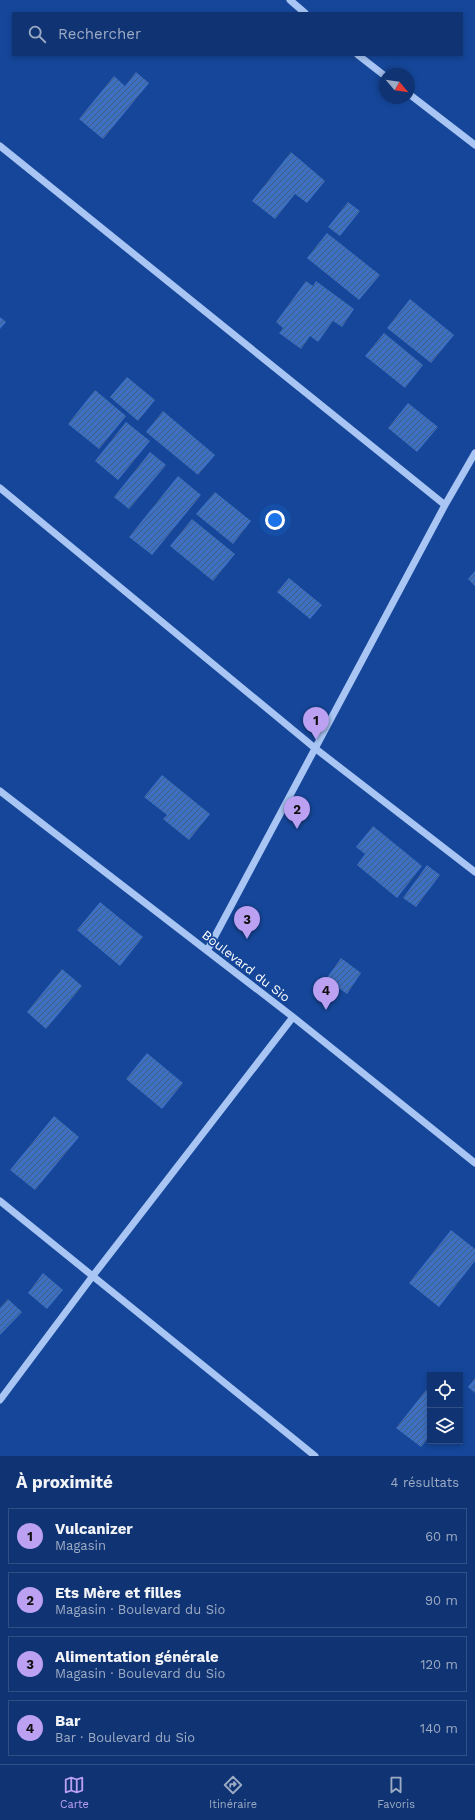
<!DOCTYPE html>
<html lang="fr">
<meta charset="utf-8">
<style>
:root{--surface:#103473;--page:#1e3f7b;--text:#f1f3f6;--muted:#9caac4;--line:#304f85;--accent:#bca0f2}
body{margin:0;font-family:"Work Sans",sans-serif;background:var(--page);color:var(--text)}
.controls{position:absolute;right:12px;bottom:12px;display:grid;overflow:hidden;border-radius:0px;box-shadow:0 2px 6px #0003}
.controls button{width:36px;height:36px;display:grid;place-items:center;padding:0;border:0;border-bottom:1px solid var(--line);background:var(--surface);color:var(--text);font:20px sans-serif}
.compass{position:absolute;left:379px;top:68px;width:36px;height:36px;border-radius:50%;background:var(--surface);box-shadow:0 2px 6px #0003;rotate:119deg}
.you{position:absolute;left:275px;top:520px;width:14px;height:14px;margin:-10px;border:3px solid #fff;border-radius:50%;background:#1a73e8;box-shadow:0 0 0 6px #1a73e833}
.badge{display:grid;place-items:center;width:26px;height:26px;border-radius:50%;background:var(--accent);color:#111;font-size:13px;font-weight:700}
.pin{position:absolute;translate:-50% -33px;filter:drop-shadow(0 1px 2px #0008)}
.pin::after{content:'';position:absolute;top:21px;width:14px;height:12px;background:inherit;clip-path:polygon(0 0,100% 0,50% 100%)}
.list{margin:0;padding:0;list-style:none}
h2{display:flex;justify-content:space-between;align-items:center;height:52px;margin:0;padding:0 16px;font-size:17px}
h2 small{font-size:13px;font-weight:400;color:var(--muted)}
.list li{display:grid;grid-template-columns:26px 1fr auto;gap:12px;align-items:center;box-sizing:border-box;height:56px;margin:0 8px 8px;padding:0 8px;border:1px solid var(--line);border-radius:0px}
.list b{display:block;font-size:15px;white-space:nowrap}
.list p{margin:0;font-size:13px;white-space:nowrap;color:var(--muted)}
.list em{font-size:13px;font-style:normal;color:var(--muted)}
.icon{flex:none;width:22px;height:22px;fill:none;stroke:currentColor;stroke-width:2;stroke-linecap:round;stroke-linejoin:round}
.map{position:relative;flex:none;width:475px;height:1456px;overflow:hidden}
.search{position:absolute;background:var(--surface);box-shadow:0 2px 6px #0003;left:12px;right:12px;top:12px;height:44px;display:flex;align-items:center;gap:10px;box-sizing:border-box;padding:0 14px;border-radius:0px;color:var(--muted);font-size:15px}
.sheet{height:308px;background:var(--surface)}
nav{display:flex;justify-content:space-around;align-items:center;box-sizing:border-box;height:56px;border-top:1px solid var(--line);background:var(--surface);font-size:11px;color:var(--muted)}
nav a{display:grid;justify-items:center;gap:2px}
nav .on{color:var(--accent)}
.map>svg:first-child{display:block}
</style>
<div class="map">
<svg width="475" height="1456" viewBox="0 0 475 1456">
<defs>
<pattern id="building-hatch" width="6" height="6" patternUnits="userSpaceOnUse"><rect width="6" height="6" fill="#3d70c1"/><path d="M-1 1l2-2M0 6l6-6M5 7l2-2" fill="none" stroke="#455c81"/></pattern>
</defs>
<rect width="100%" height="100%" fill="#154699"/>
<path fill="url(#building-hatch)" d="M 136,72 L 149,83 L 103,139 L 79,119 L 114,76 L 125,86 Z
M 291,152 L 325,181 L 307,203 L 295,194 L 275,219 L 252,201 Z
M 348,202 L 360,211 L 340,236 L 328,227 Z
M 327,233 L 380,275 L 359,300 L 307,258 Z
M 306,281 L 313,286 L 316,281 L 354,309 L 342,327 L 333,321 L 318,342 L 310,336 L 301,349 L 279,333 L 283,328 L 276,322 Z
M 410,299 L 454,335 L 431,363 L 387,328 Z
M 0,317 L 6,322 L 0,329 Z
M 384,333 L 423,365 L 405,388 L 365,356 Z
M 127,377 L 155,400 L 138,421 L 110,397 Z
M 95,390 L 126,416 L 99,449 L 68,424 Z
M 408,403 L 438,427 L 417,452 L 388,428 Z
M 163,411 L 215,455 L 198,475 L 146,432 Z
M 126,422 L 150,441 L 118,480 L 95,461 Z
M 150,452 L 166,465 L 129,509 L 114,497 Z
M 178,476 L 201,495 L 152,555 L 129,537 Z
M 215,492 L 251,521 L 233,544 L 196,514 Z
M 192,519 L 235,554 L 213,581 L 170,546 Z
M 475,571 L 475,586 L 468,579 Z
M 289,578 L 322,605 L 310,619 L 277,592 Z
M 162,775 L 210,814 L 189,840 L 163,819 L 167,815 L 144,797 Z
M 373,826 L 422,866 L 397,898 L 357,865 L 365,854 L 356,847 Z
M 427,865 L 440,875 L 416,907 L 403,898 Z
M 100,902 L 143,937 L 120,966 L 77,930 Z
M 341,958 L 361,973 L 347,994 L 326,979 Z
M 62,969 L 82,986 L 46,1029 L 27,1012 Z
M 147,1053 L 183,1083 L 162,1109 L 126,1079 Z
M 54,1116 L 79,1137 L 35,1190 L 10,1170 Z
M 451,1230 L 475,1249 L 475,1261 L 439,1307 L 409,1283 Z
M 43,1273 L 63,1290 L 47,1309 L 28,1293 Z
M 8,1299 L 22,1312 L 0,1335 L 0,1308 Z
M 475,1378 L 475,1393 L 468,1387 Z
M 426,1390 L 430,1394 L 430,1436 L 421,1447 L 396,1428 Z"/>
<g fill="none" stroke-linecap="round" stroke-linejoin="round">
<path stroke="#a8c5f3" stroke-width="7" d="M 290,0 L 305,13
M 358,55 L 385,76
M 409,94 L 475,145
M 0,146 L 445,505
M 0,488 L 316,749 L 475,872
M 0,791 L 293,1017 L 475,1163
M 207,951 L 445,505 L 475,453
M 0,1201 L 315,1456
M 0,1400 L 92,1277 L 293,1017"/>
</g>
<g text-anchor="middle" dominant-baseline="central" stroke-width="3.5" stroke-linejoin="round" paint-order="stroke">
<g font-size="13" fill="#fff" stroke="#154699">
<text transform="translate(246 966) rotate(38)">Boulevard du Sio</text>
</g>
</g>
</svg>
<div class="controls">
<button><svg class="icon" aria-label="locate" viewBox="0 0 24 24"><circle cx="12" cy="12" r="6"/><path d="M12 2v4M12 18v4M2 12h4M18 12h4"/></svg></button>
<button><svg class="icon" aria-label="layers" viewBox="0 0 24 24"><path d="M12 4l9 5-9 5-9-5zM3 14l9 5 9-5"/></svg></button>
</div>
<svg class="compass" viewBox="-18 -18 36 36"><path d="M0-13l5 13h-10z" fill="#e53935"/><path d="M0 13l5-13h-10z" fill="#9caac4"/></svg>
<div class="you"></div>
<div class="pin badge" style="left:316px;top:740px">1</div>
<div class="pin badge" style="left:297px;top:829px">2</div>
<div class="pin badge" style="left:247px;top:939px">3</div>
<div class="pin badge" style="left:326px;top:1010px">4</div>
<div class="search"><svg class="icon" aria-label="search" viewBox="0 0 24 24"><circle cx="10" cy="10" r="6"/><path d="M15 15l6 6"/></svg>Rechercher</div>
</div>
<section class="sheet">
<h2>À proximité<small>4 résultats</small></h2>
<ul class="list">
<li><span class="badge">1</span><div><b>Vulcanizer</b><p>Magasin</p></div><em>60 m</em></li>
<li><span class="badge">2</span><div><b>Ets Mère et filles</b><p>Magasin · Boulevard du Sio</p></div><em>90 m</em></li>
<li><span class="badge">3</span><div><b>Alimentation générale</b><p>Magasin · Boulevard du Sio</p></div><em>120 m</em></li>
<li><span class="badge">4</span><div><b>Bar</b><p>Bar · Boulevard du Sio</p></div><em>140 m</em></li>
</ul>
</section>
<nav>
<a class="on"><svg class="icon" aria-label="map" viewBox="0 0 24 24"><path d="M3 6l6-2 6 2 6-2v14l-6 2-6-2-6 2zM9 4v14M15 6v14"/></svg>Carte</a>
<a><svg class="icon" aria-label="directions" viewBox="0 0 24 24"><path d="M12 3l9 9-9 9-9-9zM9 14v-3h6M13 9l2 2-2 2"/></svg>Itinéraire</a>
<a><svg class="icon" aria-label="saved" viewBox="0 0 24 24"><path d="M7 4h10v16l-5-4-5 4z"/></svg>Favoris</a>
</nav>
